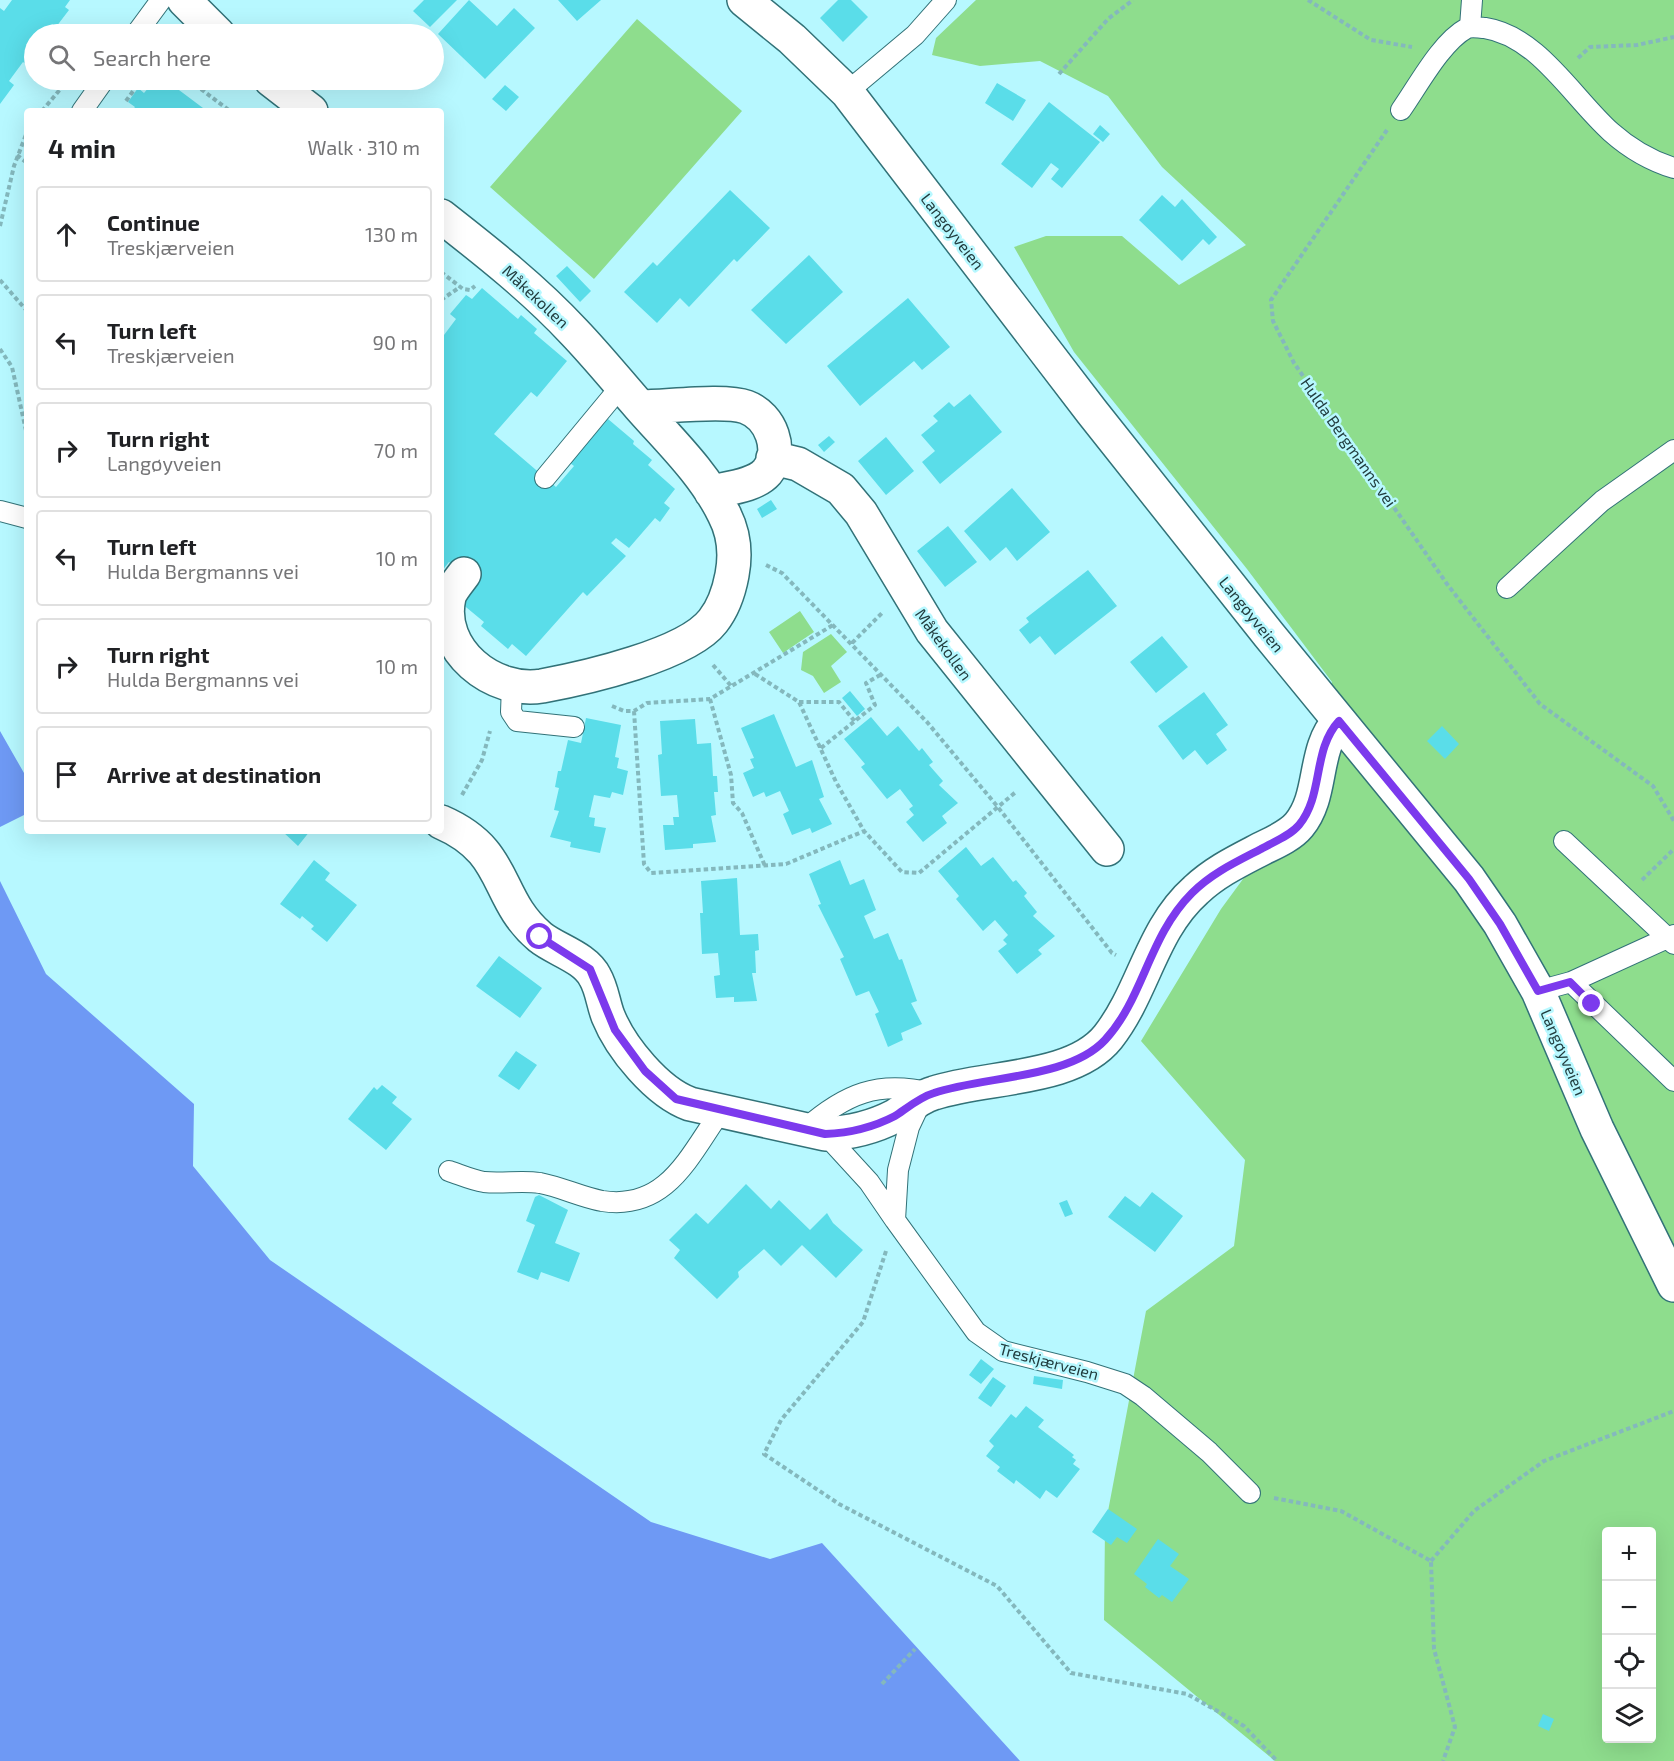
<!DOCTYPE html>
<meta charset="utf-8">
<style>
:root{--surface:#fff;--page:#f2f2f2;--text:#202124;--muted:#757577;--line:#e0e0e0}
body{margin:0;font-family:"Exo 2",sans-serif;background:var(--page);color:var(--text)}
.controls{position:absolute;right:18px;bottom:18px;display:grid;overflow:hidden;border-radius:6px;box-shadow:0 6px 24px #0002}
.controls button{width:54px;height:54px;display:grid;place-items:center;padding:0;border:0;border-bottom:2px solid var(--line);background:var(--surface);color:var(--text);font:30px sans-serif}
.stop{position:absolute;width:18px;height:18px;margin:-14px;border:4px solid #7c3aed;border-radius:50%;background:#fff}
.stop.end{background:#7c3aed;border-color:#fff;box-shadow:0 2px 6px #0008}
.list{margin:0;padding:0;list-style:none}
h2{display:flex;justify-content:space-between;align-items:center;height:78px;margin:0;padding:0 24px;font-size:26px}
h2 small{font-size:20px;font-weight:400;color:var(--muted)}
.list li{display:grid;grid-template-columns:39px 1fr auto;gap:18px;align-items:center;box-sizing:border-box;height:96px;margin:0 12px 12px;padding:0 12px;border:2px solid var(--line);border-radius:6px}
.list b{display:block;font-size:22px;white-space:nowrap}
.list p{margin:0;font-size:20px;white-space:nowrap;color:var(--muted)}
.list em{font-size:20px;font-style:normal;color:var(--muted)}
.icon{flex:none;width:33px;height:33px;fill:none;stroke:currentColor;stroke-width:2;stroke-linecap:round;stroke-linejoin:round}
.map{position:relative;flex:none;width:1674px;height:1761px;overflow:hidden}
.search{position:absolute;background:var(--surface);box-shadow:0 6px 24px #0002;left:24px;top:24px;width:420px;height:66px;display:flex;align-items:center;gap:15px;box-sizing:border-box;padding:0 21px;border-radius:33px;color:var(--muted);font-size:22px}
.panel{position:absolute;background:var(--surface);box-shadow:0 6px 24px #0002;left:24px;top:108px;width:420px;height:726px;border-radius:6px}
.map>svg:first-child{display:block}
</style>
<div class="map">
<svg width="1674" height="1761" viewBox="0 0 1674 1761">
<rect width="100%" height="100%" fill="#b7f8ff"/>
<path fill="#8edd8d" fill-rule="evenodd" d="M 976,0 L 1674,0 L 1674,1761 L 1275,1761 L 1104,1620 L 1105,1527 L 1146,1311 L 1234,1246 L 1245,1160 L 1141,1041 L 1221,909 L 1306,793 L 1332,682 L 1247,569 L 1074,352 L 1014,247 L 1046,236 L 1122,236 L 1179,285 L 1246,245 L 1162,167 L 1108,96 L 1040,61 L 980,66 L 932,55 L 936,38 ZM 1606,1532 L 1652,1532 L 1652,1738 L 1606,1738 Z
M 637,19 L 742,111 L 594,279 L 490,187 Z
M 800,611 L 814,632 L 783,653 L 769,632 Z
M 831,634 L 847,652 L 831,666 L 841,682 L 824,693 L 813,676 L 801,670 L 803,652 Z"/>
<path fill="#6e99f4" d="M 0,731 L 24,773 L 26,814 L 0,827 Z
M 0,881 L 46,974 L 194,1104 L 193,1166 L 270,1260 L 651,1522 L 770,1559 L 822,1543 L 1020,1761 L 0,1761 Z"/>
<path fill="#5adde9" d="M 12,0 L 70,0 L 65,7 L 69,10 L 56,27 L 52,24 L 45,34 L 34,34 L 34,57 L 28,66 L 23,62 L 9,81 L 14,85 L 0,104 L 0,8 L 4,11 Z
M 424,0 L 457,0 L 430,27 L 413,11 Z
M 469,0 L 497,26 L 514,8 L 535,28 L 485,79 L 438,34 Z
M 558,0 L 601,0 L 577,21 Z
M 838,0 L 851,0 L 868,17 L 843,42 L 820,18 Z
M 155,80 L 168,89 L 171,84 L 207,111 L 132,111 L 135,107 L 128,102 L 138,88 L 144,93 Z
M 997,83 L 1026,100 L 1013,121 L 985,103 Z
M 505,85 L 519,97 L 506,111 L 492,99 Z
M 1049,102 L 1100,142 L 1062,188 L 1051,179 L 1059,169 L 1051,163 L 1032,188 L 1001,164 Z
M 1100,125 L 1110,134 L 1103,142 L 1093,134 Z
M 730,190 L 770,228 L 737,262 L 734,259 L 689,307 L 680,298 L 657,323 L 624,292 L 653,262 L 657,266 Z
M 1162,195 L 1175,207 L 1182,199 L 1217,237 L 1209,245 L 1203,239 L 1182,261 L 1139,220 Z
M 809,255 L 843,292 L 786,344 L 751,310 Z
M 567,266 L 591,291 L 580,302 L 556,276 Z
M 482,288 L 518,319 L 521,315 L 537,329 L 534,333 L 567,361 L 537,397 L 531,392 L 494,434 L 556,487 L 574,466 L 570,463 L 608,419 L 634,441 L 633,444 L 652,460 L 648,465 L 675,489 L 664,503 L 670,508 L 660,522 L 655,518 L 629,548 L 616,538 L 611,543 L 626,556 L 587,596 L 583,592 L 526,656 L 512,644 L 508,649 L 481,626 L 484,622 L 461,603 L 476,585 L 449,562 L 441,572 L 441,339 L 456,319 L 450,314 L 466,295 L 472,299 Z
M 908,298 L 950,347 L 922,370 L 914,361 L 860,406 L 827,366 Z
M 970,394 L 1002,432 L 940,484 L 922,462 L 935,451 L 921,435 L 938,421 L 933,416 L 949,402 L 954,407 Z
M 829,436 L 835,442 L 824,452 L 818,445 Z
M 886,437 L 914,471 L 886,495 L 858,461 Z
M 1012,488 L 1050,532 L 1017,561 L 1006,547 L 990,561 L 964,531 Z
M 771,500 L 777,509 L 762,518 L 757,509 Z
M 948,526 L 977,562 L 945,587 L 917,551 Z
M 1088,570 L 1117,606 L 1055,655 L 1040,636 L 1030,644 L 1019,630 L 1029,622 L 1026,618 Z
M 1162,636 L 1188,667 L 1156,693 L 1130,662 Z
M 850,691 L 865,709 L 857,716 L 842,698 Z
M 1204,692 L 1228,725 L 1216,734 L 1227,750 L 1207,765 L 1195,750 L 1183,760 L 1158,726 Z
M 774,714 L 796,767 L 812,760 L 824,797 L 819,799 L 832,824 L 812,833 L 810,828 L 792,835 L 783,814 L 789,811 L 780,791 L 766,797 L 764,792 L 753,797 L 743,773 L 754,768 L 750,759 L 754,758 L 741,728 Z
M 871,717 L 887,736 L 898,726 L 919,751 L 922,748 L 933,762 L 929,765 L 943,781 L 939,785 L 958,803 L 942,816 L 947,823 L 923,842 L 906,822 L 914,815 L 909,809 L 913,806 L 900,789 L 887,799 L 861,767 L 865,764 L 844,739 Z
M 586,718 L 621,725 L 615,757 L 619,758 L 617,768 L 628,771 L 623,795 L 612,792 L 610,798 L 594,795 L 589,817 L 595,818 L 594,826 L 606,828 L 600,853 L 570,847 L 571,842 L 550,837 L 559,811 L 554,810 L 559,788 L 555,787 L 558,771 L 561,771 L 568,740 L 581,743 Z
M 695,719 L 697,744 L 711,743 L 713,776 L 717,776 L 718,792 L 714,792 L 716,815 L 711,816 L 716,842 L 693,844 L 693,848 L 665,850 L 663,825 L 674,825 L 673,817 L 679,817 L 677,795 L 661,796 L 658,755 L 662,754 L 660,721 Z
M 1442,726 L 1459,744 L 1445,759 L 1427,741 Z
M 282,831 L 310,831 L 298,846 Z
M 966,847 L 981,866 L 993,857 L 1013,882 L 1016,880 L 1027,893 L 1024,896 L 1037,912 L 1033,916 L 1055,936 L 1038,950 L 1042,954 L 1017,974 L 998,951 L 1007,944 L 1003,940 L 1008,935 L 995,920 L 983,931 L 956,899 L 959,896 L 938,871 Z
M 314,860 L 330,873 L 325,880 L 357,905 L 327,942 L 311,929 L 314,926 L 302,916 L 300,919 L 280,904 Z
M 840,860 L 850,885 L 864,879 L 876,910 L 864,916 L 874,939 L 888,933 L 899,960 L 902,959 L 917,1001 L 911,1003 L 922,1024 L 901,1033 L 903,1040 L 888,1047 L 875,1014 L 879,1012 L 869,991 L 856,996 L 840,959 L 844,957 L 818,905 L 821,904 L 809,874 Z
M 737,878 L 740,935 L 758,934 L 759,950 L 755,951 L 756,973 L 752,973 L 757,1001 L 734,1002 L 734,997 L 716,998 L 714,976 L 720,975 L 718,953 L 702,954 L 700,913 L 703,913 L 701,881 Z
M 499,956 L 542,988 L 520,1018 L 476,986 Z
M 516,1051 L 537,1065 L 519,1090 L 498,1076 Z
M 382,1085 L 397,1097 L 392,1103 L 412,1119 L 386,1150 L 348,1119 L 374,1087 L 377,1090 Z
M 746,1184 L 771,1209 L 779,1200 L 810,1230 L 827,1213 L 833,1223 L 863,1250 L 836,1278 L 802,1245 L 781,1266 L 764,1249 L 738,1272 L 739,1277 L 717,1299 L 674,1258 L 680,1250 L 669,1240 L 696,1213 L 708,1224 Z
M 1152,1192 L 1183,1216 L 1155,1252 L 1108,1217 L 1125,1196 L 1140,1207 Z
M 539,1195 L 568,1210 L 555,1243 L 580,1253 L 569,1282 L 541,1272 L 538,1280 L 517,1272 L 535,1225 L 526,1221 L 535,1197 Z
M 1067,1200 L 1073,1214 L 1065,1217 L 1059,1203 Z
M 981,1359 L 994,1369 L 981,1384 L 969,1375 Z
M 1034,1376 L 1063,1380 L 1062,1389 L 1033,1384 Z
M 993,1377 L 1006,1386 L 991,1407 L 978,1398 Z
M 1026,1406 L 1044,1420 L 1038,1427 L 1074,1455 L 1072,1457 L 1076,1460 L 1073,1464 L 1080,1469 L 1057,1498 L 1046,1490 L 1040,1499 L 1016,1480 L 1014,1484 L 997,1471 L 1000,1467 L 986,1456 L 994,1446 L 989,1441 L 1011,1414 L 1016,1418 Z
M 1108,1509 L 1137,1529 L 1127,1543 L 1117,1537 L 1111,1545 L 1092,1532 Z
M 1158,1539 L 1179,1554 L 1170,1566 L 1189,1579 L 1172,1602 L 1162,1595 L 1159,1598 L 1145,1587 L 1147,1584 L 1134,1574 Z
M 1543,1714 L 1554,1719 L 1549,1731 L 1538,1726 Z"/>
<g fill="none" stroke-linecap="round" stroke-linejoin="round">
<defs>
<path id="service" d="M 1470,27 L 1472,0
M 136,34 L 161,0
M 847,92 L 915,35 L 946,0
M 1401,110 C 1418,86 1441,42 1467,28 C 1473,26 1479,28 1485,28 C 1538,36 1573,98 1611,132 C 1629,148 1651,161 1674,168
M 82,111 L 104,80
M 545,478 L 622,385
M 0,511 L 27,518
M 1507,588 L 1602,501 L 1674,450
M 512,686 L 511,712 L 517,721 L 574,727
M 1564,841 L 1674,944
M 1571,982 L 1674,935
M 1538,991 L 1571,982 L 1674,1081
M 805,1129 C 845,1094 878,1080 931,1093 L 917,1110 L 909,1127 L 898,1170 L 895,1220 L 976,1332 L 1003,1351 L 1087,1372 L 1125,1384 L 1143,1396 L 1209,1452 L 1250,1493
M 825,1134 L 869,1182 L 895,1220
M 449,1171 C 461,1175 472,1180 484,1182 C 503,1184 521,1180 540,1183 C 561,1187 581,1197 602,1201 C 667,1211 689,1156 721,1111"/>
<path id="minor" d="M 184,0 L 218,34
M 271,80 L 311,111
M 441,216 C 487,252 534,289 574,332 C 597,356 618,382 640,407 C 669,440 704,473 724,514 C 734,533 736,554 732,575 C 729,591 724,607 713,621 C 687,655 585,678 542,686 C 493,694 437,650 449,597 C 451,590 459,581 464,574
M 640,407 C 666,407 725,399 746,407 C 771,416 784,451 767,472 C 755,486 728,488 711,492
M 773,458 L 798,464 L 841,489 L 861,513 L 932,631 L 1107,849
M 441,822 C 510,852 493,897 540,937 C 556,950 585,957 595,977 C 602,989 603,1003 608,1016 C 621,1048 657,1092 690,1104 L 825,1134 C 850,1133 872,1128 895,1116 C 907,1108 920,1097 934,1093 C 985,1076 1073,1081 1108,1037 C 1144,991 1151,930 1196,890 C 1215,872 1238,861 1261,849 C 1273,843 1290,836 1299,825 C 1324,795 1312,750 1339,721"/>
<path id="secondary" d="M 744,0 L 792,39 L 847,92 L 1092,412 L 1269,635 L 1469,879 L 1500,924 L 1538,991 L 1597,1129 L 1674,1285"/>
</defs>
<use href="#service" stroke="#327278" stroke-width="22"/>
<use href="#minor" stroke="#327278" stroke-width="36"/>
<use href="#secondary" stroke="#327278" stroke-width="36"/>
<path stroke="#84b8bd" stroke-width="4" stroke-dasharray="4.5 3" stroke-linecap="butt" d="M 1308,0 L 1371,40 L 1412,47
M 1578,58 L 1590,47 L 1637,45 L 1674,37
M 1059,74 L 1108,19 L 1133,0
M 189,80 L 230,111
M 126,101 L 141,80
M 42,111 L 68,80
M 1387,130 L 1271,300 L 1273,321 L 1294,363 L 1447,584 L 1540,704 L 1653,786 L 1674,821
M 17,155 L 27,163
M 0,226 L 14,166 L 27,132
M 441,272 L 463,289 L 470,290 L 475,286
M 0,280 L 27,311
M 441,300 L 460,287
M 0,349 L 12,367 L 27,435
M 766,565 L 782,573 L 927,722 L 997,806 L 1112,953 L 1116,955
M 852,643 L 883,612
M 713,665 L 732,687
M 755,674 L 799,702 L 836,782 L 864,831 L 902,872 L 919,873 L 1017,791
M 710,699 L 731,775 L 733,803 L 742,813 L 765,866
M 799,702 L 839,702 L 856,723
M 612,706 L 624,711 L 634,711 L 647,703 L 710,699 L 833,625
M 634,711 L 644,864 L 651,873 L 786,864 L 864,831
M 821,748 L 875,705 L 866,683 L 882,674
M 462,795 L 482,760 L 490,731
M 1642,880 L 1674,849
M 886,1251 L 863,1322 L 781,1420 L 764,1454 L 839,1504 L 997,1586 L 1071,1673 L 1187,1694 L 1244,1726 L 1277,1761
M 1274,1498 L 1341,1511 L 1431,1561 L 1434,1649 L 1455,1727 L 1443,1761
M 1431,1561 L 1474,1511 L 1544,1461 L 1674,1411
M 882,1684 L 915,1649"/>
<use href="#service" stroke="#fff" stroke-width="20"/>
<use href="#minor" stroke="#fff" stroke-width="33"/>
<use href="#secondary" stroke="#fff" stroke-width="33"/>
</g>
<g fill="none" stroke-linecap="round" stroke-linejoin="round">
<path stroke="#7c3aed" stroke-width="8" d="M 540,937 L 590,969 L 615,1030 L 645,1071 L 676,1099 L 825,1134 C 850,1133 872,1128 895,1116 C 907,1108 920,1097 934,1093 C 984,1076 1069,1079 1105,1040 C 1144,998 1148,937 1192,893 C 1212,873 1236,862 1261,849 C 1273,842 1290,836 1299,825 C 1324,795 1312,750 1339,721 L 1469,879 L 1500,924 L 1538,991 L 1570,982 L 1592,1004"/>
</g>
<g text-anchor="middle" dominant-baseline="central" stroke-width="5" stroke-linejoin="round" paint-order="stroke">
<g font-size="16" fill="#223d3f" stroke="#b7f8ff">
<text transform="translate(953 231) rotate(52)">Langøyveien</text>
<text transform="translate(536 296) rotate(43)">Måkekollen</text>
<text transform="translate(1349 442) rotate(55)">Hulda Bergmanns vei</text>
<text transform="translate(1252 614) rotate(51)">Langøyveien</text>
<text transform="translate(944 644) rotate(54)">Måkekollen</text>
<text transform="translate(1564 1052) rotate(67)">Langøyveien</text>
<text transform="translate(1049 1361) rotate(15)">Treskjærveien</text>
</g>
</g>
</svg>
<div class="controls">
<button>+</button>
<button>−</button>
<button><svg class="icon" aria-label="locate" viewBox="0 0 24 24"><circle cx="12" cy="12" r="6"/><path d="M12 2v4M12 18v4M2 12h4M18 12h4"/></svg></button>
<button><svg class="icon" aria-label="layers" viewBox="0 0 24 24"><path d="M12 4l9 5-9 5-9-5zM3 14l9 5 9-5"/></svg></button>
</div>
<div class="stop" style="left:540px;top:937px"></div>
<div class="stop end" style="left:1592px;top:1004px"></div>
<div class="search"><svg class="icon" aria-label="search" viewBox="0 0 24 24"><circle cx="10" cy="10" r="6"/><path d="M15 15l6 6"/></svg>Search here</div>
<section class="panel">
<h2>4 min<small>Walk · 310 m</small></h2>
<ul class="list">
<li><svg class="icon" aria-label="ahead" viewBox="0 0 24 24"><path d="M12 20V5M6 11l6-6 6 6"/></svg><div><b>Continue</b><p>Treskjærveien</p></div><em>130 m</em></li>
<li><svg class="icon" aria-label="left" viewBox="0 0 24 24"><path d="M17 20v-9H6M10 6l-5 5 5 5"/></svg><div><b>Turn left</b><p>Treskjærveien</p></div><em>90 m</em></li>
<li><svg class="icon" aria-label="right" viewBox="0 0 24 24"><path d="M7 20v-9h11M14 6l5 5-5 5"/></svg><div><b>Turn right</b><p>Langøyveien</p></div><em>70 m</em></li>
<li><svg class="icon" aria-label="left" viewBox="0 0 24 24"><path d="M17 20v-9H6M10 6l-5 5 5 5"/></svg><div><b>Turn left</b><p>Hulda Bergmanns vei</p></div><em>10 m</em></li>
<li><svg class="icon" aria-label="right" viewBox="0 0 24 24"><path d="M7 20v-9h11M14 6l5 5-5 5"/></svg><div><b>Turn right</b><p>Hulda Bergmanns vei</p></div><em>10 m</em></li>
<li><svg class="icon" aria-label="arrive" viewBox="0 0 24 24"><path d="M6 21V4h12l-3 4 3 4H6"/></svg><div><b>Arrive at destination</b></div></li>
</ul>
</section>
</div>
